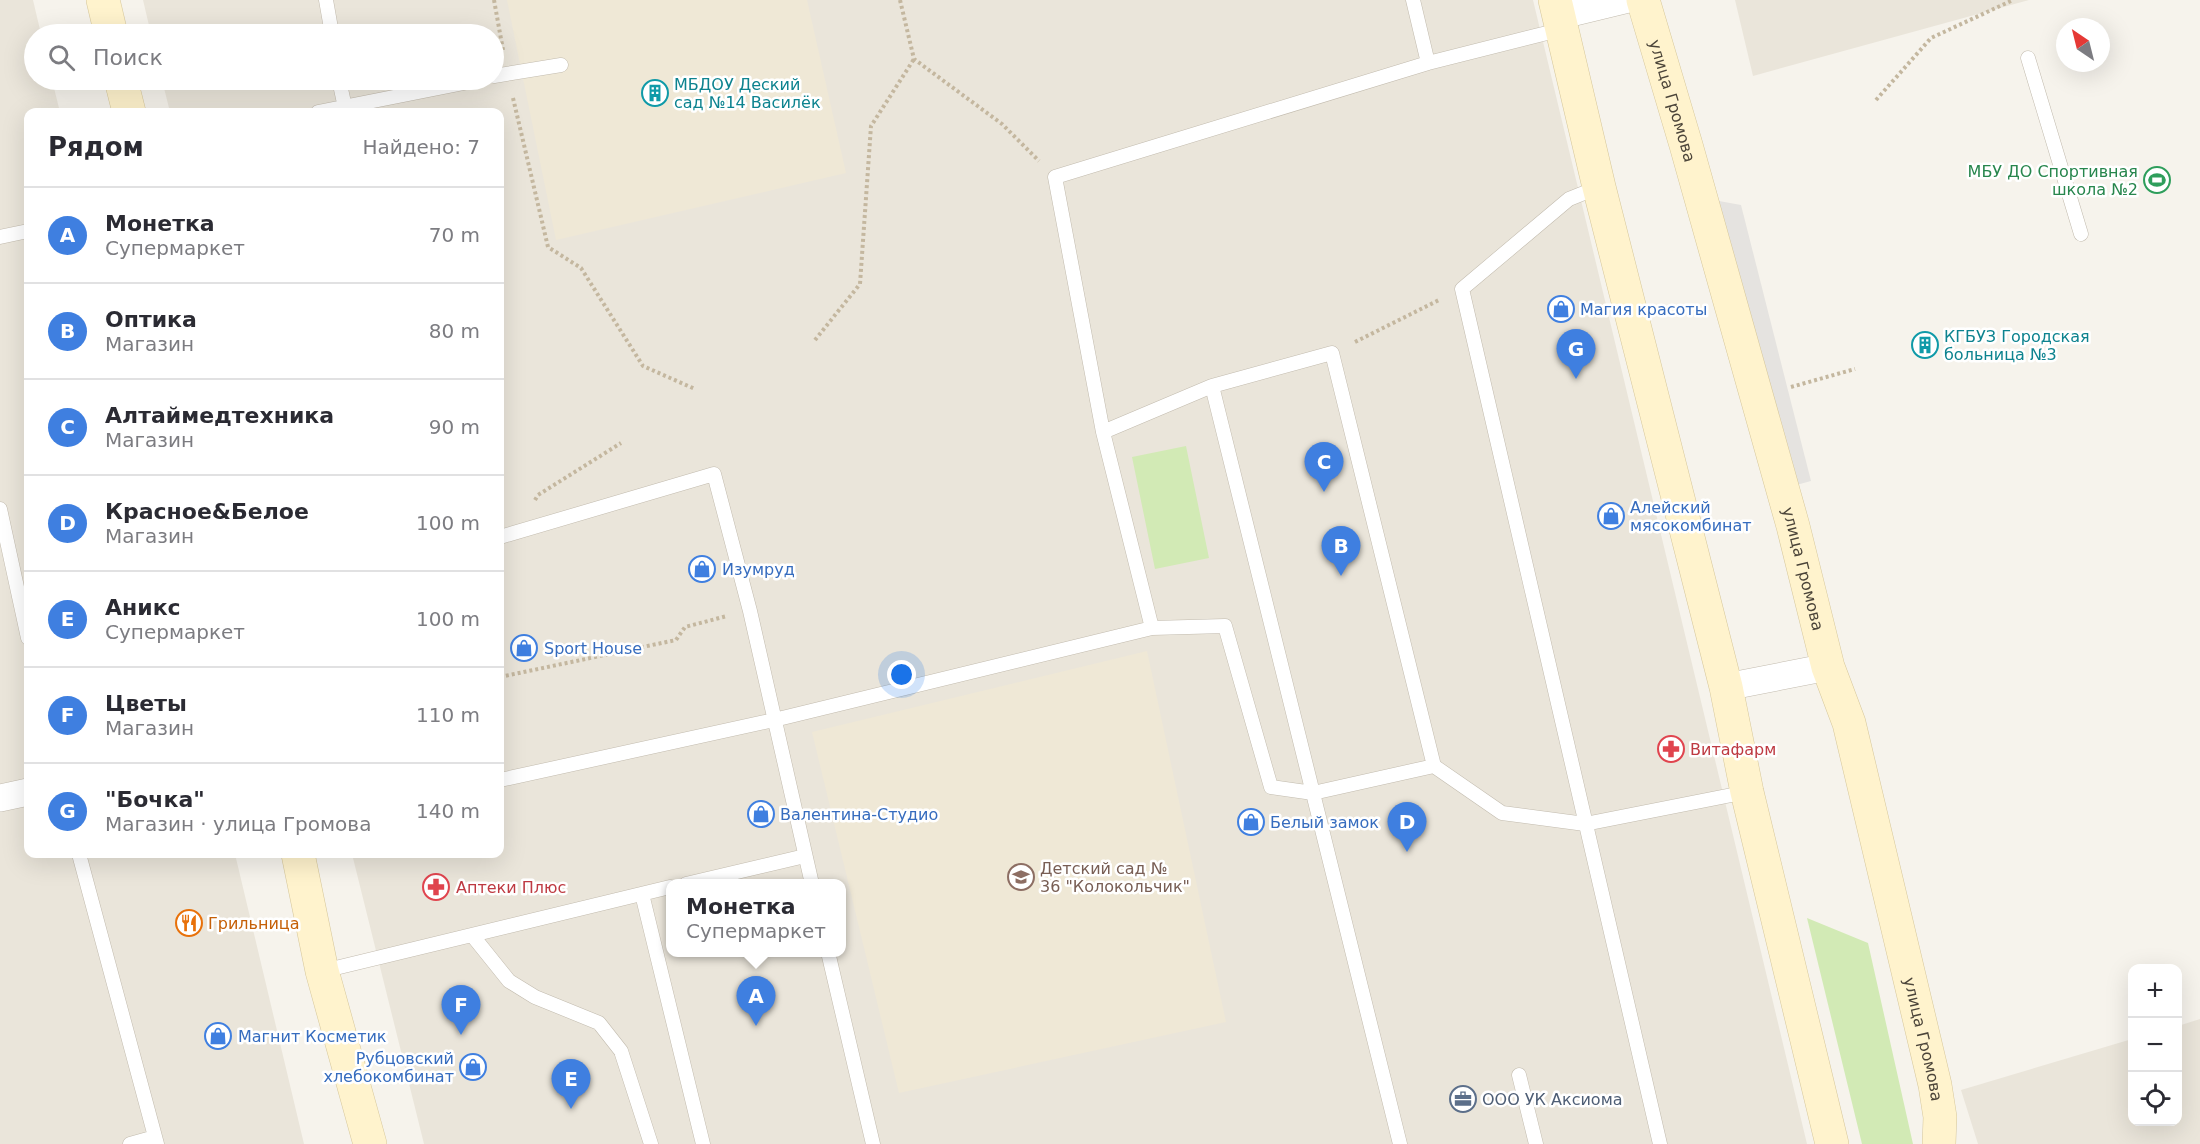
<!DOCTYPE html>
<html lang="ru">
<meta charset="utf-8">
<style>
:root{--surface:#fff;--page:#f2f2f3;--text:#2b2b33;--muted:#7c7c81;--line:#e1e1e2;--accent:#fc3f1d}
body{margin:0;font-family:"DejaVu Sans",sans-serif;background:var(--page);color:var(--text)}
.controls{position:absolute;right:18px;bottom:18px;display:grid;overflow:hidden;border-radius:12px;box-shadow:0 6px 24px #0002}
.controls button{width:54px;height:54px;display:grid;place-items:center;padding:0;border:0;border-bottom:2px solid var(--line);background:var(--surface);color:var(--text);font:30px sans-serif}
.compass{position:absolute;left:2056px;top:18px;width:54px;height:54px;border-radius:50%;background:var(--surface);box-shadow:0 6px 24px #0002;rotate:325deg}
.you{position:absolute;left:902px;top:675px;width:21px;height:21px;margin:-15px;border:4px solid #fff;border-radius:50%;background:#1a73e8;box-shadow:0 0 0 9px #1a73e833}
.badge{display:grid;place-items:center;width:39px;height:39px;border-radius:50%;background:var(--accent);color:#fff;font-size:20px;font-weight:700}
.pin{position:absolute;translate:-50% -50px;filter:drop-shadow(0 2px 3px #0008)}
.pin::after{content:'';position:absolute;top:32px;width:21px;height:18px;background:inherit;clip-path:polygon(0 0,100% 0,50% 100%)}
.popup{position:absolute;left:666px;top:879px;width:180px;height:78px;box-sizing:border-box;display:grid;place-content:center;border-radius:12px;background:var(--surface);filter:drop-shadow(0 2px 4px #0005);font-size:20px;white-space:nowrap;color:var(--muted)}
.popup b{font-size:22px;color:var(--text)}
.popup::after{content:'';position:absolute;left:50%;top:100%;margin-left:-12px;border:12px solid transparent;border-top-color:var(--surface)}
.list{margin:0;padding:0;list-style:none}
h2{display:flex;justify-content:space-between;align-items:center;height:78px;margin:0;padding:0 24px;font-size:26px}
h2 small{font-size:20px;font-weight:400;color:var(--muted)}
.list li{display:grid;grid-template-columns:39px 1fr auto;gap:18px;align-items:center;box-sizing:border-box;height:96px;padding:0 24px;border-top:2px solid var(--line)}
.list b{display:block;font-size:22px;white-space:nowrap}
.list p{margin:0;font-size:20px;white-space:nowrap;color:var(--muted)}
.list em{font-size:20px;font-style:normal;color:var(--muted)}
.icon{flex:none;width:33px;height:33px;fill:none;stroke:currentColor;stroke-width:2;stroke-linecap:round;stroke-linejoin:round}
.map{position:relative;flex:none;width:2200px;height:1144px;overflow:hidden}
.search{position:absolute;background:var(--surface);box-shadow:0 6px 24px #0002;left:24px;top:24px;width:480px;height:66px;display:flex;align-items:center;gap:15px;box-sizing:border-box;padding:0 21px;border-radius:33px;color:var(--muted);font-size:22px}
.panel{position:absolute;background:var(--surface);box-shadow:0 6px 24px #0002;left:24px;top:108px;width:480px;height:750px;border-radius:12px}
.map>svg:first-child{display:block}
</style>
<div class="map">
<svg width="2200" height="1144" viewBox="0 0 2200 1144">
<rect width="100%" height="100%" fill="#f6f3ec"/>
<path fill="#eae5da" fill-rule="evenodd" d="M 0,0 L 33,0 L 41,34 L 34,34 L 34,80 L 52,80 L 60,112 L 28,112 L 28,854 L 235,854 L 304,1144 L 0,1144 Z
M 143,0 L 1533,0 L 1807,1144 L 424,1144 L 352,854 L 500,854 L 500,112 L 170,112 L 162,80 L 494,80 L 494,34 L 151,34 ZM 670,884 L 842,884 L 842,952 L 670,952 Z
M 1735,0 L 2029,0 L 1753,76 Z
M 2200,1019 L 2200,1144 L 1978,1144 L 1961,1090 L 2132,1039 L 2132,1122 L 2178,1122 L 2178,1026 Z"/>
<path fill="#efe8d6" d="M 507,0 L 807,0 L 846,173 L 556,240 Z
M 1147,651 L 1226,1022 L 899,1093 L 812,732 Z"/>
<path fill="#d2eab5" d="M 1186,446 L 1209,558 L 1155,569 L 1132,457 Z
M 1807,918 L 1868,943 L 1913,1144 L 1862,1144 Z"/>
<path fill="#e5e3e0" d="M 1708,199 L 1741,205 L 1811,481 L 1778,490 Z"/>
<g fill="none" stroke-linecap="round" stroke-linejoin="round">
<defs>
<path id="lane" d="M 326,0 L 332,34
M 1413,0 L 1428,63 L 1055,177 L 1103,432 L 1212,386 L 1332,353 L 1434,766
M 2028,58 L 2081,234
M 1428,63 L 1563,29
M 494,76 L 561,65
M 339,80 L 346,112
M 318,112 L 479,80
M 1599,187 L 1569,199 L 1462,289 L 1660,1144
M 0,237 L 28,231
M 1212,386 L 1400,1144
M 1103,432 L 1152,628
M 0,509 L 28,638
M 500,537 L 714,474 L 750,611 L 812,884
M 500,780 L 774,720 L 1152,628 L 1225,626 L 1271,787 L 1313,793 L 1434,766 L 1502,813 L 1585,824 L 1747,792
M 79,854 L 157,1144
M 686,884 L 805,856
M 642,894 L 703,1144
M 472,935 L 509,981 L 535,997 L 599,1023 L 621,1051 L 651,1144
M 828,952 L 873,1144
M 323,971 L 670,887
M 1519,1075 L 1536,1144
M 130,1144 L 155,1137"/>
<path id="street" d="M 1559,16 L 1625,0
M 1726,687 L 1828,667
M 0,798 L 28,792"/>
<g id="secondary">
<path d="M 103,0 L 111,34"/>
<path d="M 1555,0 L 1599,187 L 1726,687 L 1747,792 L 1832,1144"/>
<path id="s1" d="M 1643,0 L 1686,145 L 1793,526 L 1828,667 L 1849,723 L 1935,1085 L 1940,1117 L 1939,1144"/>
<path d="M 121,80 L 129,112"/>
<path d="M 298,854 L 322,971 L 370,1144"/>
</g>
</defs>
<use href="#lane" stroke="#c2bbae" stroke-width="15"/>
<use href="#street" stroke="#c2bbae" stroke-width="28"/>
<use href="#secondary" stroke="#d6c79b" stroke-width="34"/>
<path stroke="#c4b79f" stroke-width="4" stroke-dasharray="3 3" stroke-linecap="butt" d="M 494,0 L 503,50
M 900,0 L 914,59 L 1002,124 L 1039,161
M 513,98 L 548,247 L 581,268 L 643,366 L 695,389
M 1876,100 L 1931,38 L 2013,0
M 815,340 L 860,284 L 871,126 L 914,59
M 1355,342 L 1439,300
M 1791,387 L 1855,369
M 535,500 L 538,495 L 621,443
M 500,677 L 676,640 L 685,627 L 727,616"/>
<use href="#lane" stroke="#fff" stroke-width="14"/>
<use href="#street" stroke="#fff" stroke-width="27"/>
<use href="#secondary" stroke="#fff3cd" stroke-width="33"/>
</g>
<defs>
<symbol id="building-ring" viewBox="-11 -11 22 22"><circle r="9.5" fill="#fff" stroke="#0f9aa8" stroke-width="1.5"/><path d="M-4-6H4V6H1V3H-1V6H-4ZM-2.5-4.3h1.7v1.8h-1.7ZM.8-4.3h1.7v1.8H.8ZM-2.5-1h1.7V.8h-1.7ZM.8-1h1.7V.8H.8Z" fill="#0f9aa8"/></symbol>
<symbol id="stadium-ring" viewBox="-11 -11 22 22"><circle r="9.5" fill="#fff" stroke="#2e9e5b" stroke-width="1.5"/><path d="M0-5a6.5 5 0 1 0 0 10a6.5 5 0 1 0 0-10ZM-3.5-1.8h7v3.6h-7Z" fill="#2e9e5b"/></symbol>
<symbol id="shop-ring" viewBox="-11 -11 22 22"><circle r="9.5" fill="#fff" stroke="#3f7fe0" stroke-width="1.5"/><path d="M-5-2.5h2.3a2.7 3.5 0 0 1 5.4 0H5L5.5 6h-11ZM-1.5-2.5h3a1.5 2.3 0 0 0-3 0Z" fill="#3f7fe0"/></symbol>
<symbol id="pharmacy-ring" viewBox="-11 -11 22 22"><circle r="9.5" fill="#fff" stroke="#e0444e" stroke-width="1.5"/><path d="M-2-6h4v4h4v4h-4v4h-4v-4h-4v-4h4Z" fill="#e0444e"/></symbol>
<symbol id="school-ring" viewBox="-11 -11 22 22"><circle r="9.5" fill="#fff" stroke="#8d6e63" stroke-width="1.5"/><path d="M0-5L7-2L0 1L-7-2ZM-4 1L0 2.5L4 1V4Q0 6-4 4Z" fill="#8d6e63"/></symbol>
<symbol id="restaurant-ring" viewBox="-11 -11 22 22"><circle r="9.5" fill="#fff" stroke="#e8710a" stroke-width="1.5"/><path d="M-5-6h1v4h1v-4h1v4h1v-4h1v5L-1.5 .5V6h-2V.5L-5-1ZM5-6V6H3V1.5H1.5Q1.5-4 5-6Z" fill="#e8710a"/></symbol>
<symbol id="office-ring" viewBox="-11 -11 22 22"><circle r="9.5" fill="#fff" stroke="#5c6f8a" stroke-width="1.5"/><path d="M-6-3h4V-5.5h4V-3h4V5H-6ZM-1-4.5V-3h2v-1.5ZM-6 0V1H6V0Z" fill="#5c6f8a"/></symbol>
</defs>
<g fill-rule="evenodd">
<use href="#building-ring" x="640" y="78" width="30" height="30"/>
<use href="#stadium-ring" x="2142" y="165" width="30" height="30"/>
<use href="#shop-ring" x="1546" y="294" width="30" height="30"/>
<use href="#building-ring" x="1910" y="330" width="30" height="30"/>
<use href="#shop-ring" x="1596" y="501" width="30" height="30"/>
<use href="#shop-ring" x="687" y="554" width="30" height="30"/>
<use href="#shop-ring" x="509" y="633" width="30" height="30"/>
<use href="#pharmacy-ring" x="1656" y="734" width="30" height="30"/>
<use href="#shop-ring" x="746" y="799" width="30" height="30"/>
<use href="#shop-ring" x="1236" y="807" width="30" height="30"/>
<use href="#school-ring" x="1006" y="862" width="30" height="30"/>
<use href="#pharmacy-ring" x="421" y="872" width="30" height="30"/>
<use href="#restaurant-ring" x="174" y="908" width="30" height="30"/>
<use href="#shop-ring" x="203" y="1021" width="30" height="30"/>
<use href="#shop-ring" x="458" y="1052" width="30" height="30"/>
<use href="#office-ring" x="1448" y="1084" width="30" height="30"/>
</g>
<g text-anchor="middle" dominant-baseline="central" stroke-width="5" stroke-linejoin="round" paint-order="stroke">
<g font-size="16" fill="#0d838f" stroke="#fff" text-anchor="start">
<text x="674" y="84">МБДОУ Деский<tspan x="674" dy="18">сад №14 Василёк</tspan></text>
<text x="1944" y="336">КГБУЗ Городская<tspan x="1944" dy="18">больница №3</tspan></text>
</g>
<g font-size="16" fill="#4b4439" stroke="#fff">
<text stroke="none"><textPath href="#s1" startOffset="105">улица Громова</textPath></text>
<text stroke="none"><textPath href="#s1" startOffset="591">улица Громова</textPath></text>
<text stroke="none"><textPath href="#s1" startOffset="1077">улица Громова</textPath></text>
</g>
<g font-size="16" fill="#27864d" stroke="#fff" text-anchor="end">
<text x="2138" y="171">МБУ ДО Спортивная<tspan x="2138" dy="18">школа №2</tspan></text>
</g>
<g font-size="16" fill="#366cbe" stroke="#fff" text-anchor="start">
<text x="1580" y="309">Магия красоты</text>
<text x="1630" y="507">Алейский<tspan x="1630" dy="18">мясокомбинат</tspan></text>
<text x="722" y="569">Изумруд</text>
<text x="544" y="648">Sport House</text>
<text x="780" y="814">Валентина-Студио</text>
<text x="1270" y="822">Белый замок</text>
<text x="238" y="1036">Магнит Косметик</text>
<text x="454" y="1058" text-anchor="end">Рубцовский<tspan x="454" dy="18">хлебокомбинат</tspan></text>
</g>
<g font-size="16" fill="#be3a42" stroke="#fff" text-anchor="start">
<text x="1690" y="749">Витафарм</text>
<text x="456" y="887">Аптеки Плюс</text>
</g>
<g font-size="16" fill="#785e54" stroke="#fff" text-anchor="start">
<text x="1040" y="868">Детский сад №<tspan x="1040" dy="18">36 "Колокольчик"</tspan></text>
</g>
<g font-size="16" fill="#c56008" stroke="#fff" text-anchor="start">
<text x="208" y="923">Грильница</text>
</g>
<g font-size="16" fill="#4e5e75" stroke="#fff" text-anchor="start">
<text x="1482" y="1099">ООО УК Аксиома</text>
</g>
</g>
</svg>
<div class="controls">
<button>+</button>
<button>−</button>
<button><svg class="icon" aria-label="locate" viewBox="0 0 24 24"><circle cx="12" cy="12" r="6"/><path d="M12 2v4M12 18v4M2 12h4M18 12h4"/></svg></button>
</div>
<svg class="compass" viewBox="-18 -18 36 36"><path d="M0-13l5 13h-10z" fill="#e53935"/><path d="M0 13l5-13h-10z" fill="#7c7c81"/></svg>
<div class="you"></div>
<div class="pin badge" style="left:756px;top:1026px;background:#3f7fe0">A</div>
<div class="popup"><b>Монетка</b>Супермаркет</div>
<div class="pin badge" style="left:1341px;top:576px;background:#3f7fe0">B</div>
<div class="pin badge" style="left:1324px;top:492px;background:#3f7fe0">C</div>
<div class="pin badge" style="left:1407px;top:852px;background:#3f7fe0">D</div>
<div class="pin badge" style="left:571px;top:1109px;background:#3f7fe0">E</div>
<div class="pin badge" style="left:461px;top:1035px;background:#3f7fe0">F</div>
<div class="pin badge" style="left:1576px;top:379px;background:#3f7fe0">G</div>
<div class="search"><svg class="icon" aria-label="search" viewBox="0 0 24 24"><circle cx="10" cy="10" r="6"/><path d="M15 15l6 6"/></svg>Поиск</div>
<section class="panel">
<h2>Рядом<small>Найдено: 7</small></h2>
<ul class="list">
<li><span class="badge" style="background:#3f7fe0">A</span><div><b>Монетка</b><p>Супермаркет</p></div><em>70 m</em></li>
<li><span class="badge" style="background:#3f7fe0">B</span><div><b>Оптика</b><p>Магазин</p></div><em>80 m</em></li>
<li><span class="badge" style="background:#3f7fe0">C</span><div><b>Алтаймедтехника</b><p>Магазин</p></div><em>90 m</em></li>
<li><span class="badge" style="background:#3f7fe0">D</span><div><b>Красное&amp;Белое</b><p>Магазин</p></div><em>100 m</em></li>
<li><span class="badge" style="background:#3f7fe0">E</span><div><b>Аникс</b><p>Супермаркет</p></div><em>100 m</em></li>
<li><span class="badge" style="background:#3f7fe0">F</span><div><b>Цветы</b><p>Магазин</p></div><em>110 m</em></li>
<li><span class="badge" style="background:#3f7fe0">G</span><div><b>&quot;Бочка&quot;</b><p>Магазин · улица Громова</p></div><em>140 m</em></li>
</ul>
</section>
</div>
